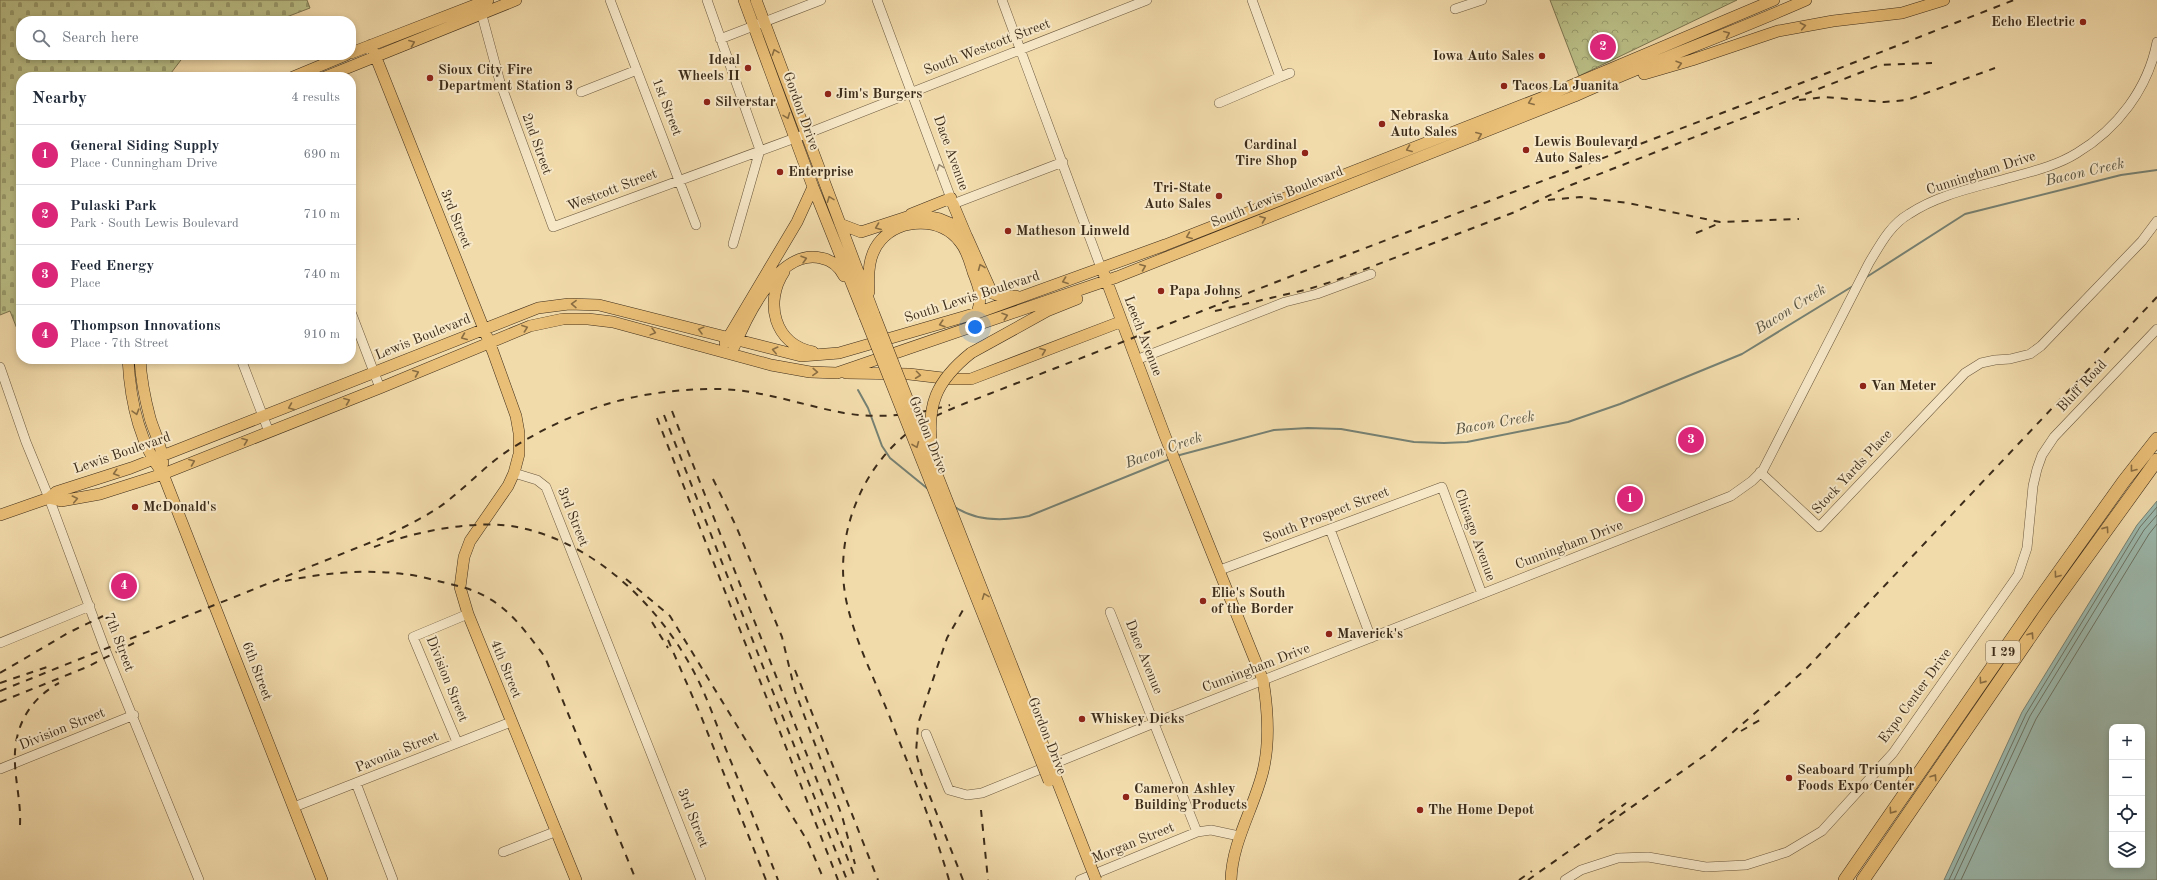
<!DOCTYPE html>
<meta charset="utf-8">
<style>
:root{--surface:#fff;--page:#f2f2f3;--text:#1f2937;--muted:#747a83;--line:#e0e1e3;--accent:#db2777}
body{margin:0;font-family:"Old Standard TT",serif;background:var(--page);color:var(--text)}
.controls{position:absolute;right:12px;bottom:12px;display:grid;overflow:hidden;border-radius:8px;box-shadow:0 2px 6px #0003}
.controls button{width:36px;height:36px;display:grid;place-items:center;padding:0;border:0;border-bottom:1px solid var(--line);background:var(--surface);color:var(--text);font:20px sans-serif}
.you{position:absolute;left:975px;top:327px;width:14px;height:14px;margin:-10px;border:3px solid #fff;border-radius:50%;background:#1a73e8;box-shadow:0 0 0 6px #1a73e833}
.badge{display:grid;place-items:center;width:26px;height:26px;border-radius:50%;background:var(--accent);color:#fff;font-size:13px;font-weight:700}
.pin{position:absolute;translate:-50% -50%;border:2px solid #fff;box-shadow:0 1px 4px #0006}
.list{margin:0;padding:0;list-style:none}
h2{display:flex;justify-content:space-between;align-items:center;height:52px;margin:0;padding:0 16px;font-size:17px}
h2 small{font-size:13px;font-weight:400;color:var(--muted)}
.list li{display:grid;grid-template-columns:26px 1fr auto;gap:12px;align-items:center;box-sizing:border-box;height:60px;padding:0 16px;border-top:1px solid var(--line)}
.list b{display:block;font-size:15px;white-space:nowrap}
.list p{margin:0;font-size:13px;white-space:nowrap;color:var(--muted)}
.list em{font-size:13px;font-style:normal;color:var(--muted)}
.icon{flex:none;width:22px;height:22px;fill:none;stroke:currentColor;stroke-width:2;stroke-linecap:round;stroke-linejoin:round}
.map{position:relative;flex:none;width:2157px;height:880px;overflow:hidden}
.search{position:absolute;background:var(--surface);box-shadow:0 2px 6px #0003;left:16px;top:16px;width:340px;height:44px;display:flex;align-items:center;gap:10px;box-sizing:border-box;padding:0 14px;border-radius:16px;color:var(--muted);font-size:15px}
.panel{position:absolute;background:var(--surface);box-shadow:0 2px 6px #0003;left:16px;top:72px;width:340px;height:292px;border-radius:16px}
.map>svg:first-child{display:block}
</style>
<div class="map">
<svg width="2157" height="880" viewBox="0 0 2157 880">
<defs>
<pattern id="forest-crowns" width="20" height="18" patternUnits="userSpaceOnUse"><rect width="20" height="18" fill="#bbc088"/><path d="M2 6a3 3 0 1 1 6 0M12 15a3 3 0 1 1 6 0" fill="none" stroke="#999c6e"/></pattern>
<pattern id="cemetery-stones" width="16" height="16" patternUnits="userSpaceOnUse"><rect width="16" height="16" fill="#bbc088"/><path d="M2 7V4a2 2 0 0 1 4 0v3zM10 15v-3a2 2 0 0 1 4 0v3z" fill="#999c6e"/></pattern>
</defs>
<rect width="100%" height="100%" fill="#f2dbab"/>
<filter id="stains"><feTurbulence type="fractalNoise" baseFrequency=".005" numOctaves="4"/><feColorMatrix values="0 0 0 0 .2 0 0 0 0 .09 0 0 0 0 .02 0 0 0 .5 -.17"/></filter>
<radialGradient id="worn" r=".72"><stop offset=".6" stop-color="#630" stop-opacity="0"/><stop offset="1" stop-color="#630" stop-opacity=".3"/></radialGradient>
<path fill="url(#forest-crowns)" stroke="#7c7651" d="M 1550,0 L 1737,0 L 1579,76 Z"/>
<path fill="url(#cemetery-stones)" stroke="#7c7651" d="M 0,0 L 307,0 L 310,8 L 276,21 L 21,21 L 21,55 L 187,55 L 184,56 L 168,77 L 21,77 L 21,339 L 10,311 L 0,315 Z"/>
<path fill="#9cbaaf" stroke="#768173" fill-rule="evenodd" d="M 2157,501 L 2157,880 L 1944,880 L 2022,712 L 2137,525 ZM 2112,727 L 2142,727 L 2142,865 L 2112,865 Z"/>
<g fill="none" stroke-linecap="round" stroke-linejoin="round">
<path stroke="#6c7364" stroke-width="1" d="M 1949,880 L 2026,714 L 2140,527 L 2157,507
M 1954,880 L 2030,716 L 2144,530 L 2157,515
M 1961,880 L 2036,719 L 2149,534 L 2157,524"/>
<path stroke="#768173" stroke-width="2" d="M 1865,278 L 1965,214 L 2121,175 L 2157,170
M 858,390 L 868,408 L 882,446 L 890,458 L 928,489
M 1176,456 L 1274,430 L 1308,428 L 1341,429 L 1414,442 L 1444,443 L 1467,442 L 1568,422 L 1620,404 L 1742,354 L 1853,286
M 955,507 C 977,522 1004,521 1029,516 L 1170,459"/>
<defs>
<path id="minor" d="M 610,0 L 696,225
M 707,0 L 760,150 L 733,244
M 877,0 L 953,204 L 1063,162
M 1002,0 L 1101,268
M 480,8 L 500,82 L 553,227 L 806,134 L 1147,0
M 1455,9 L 1482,0
M 720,39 L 821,0
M 1280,77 L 1290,73
M 581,92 L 637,70
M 1219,103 L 1280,77 L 1252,0
M 351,312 L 380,388
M 241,359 L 269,432
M 1136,360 L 1285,302 L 1317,294 L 1371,274
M 0,367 L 26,442 L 49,498 L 105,649 L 199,880
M 1760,472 L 1819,527 L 1965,373 L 1981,363 L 1995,360 L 2010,359 L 2030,354 L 2041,346 L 2142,241 L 2157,221
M 514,473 L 537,480 L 546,487 L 701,880
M 1330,529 L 1371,638
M 1220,570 L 1442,487 L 1482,594
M 1110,612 L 1197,832 L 1211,830 L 1239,836
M 0,643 L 90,606
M 926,734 L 949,790 L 967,795 L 982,793 L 1154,723 L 1731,496 L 1752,481 L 1763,470 L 1869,263 C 1880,245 1890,225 1909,214 C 1939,194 1977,187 2012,177 C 2034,171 2058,165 2077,153 C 2117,129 2148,89 2157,42
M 457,742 L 413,637 L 468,614
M 0,769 L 134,715
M 356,783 L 393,880
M 294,807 L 511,722
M 503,852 L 557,831
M 1080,880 L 1197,832
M 1565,880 L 1581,870 L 1618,858 L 1648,857 L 1706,867 L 1746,865 L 1787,852 L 1822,831 L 1893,753 L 2018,575 L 2027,548 L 2033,486 L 2037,469 L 2042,455 L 2054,437 L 2157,329"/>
<path id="major" d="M 744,0 L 813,187 L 865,317
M 756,0 L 874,314
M 371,45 L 493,352 L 516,416 L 519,433 L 519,454 L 514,473 L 508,486 L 470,541 L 464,557 L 460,587 L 468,614 L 576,880
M 351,53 L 488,0
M 1644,74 L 1692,60 L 1778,31 L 1833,21 L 1902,13 L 1944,0
M 293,77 L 346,55
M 325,77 L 516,0
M 953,204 L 966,235
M 911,214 L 951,198
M 840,224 L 861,232 L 907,217 L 920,215 L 940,219 L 952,224 L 967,237 L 992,293 L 1000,296 L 1016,296
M 784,272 C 764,302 774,344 813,352
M 1104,274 L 1165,436 L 1263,680 C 1268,710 1270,742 1263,771 C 1254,808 1232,842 1231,880
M 869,292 C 868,275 868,254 881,240 C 901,218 941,217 960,242 C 967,250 970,262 973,272 C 979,287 983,297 977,313
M 725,343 L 797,222 L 813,187
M 734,347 C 747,316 779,248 821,258 C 832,260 839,266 844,276
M 971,353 L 1047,311 L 1077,299
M 128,359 C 130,398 139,442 163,474 L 322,880
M 140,359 C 141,379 145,399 150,418 C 154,432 163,448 163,463
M 846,373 L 909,374 L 951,379 L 971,379 L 1120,322
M 49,498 L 61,501 L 100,494 L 163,474 L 380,388 L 530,326 L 563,319 L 588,319 L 613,322 L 771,365 L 810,372 L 837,373 L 1117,277 L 1575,96 C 1650,62 1729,34 1806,0
M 0,515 L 49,498 L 56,492 L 131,468 L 172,452 L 538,308 L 569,304 L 599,305 L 801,356 L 839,353 L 977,313 L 1165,245 L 1551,94 L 1774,0"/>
<path id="highway" d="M 1845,880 L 2034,607 L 2124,481 L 2157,439
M 1863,880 L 2045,615 L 2157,460"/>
</defs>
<use href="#minor" stroke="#6a583e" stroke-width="10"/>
<use href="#major" stroke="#3c2c1a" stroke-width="12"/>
<use href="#highway" stroke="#3c2c1a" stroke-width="14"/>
<use href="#minor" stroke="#f7e8c8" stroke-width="9"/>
<use href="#major" stroke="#e9be76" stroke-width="11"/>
<use href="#highway" stroke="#e9be76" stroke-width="13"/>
<path stroke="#3c2c1a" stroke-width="2" stroke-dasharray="7 7" stroke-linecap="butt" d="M 1799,100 L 1825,97 L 1884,102 L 1907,100 L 1995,68
M 1548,200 L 1580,197 L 1628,203 L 1720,222 L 1799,219
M 1696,233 L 1720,223
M 1215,311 L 1309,289 L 1334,281 L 1515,212 L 1571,185 L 1880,65 L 1932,63
M 672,411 L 856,880
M 664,415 L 847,880
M 657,418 L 838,880
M 713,479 L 736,526 L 782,637 L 795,691 L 842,816 L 855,864
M 374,547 C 413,532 475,519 517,527 C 594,542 660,606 695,674 C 707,697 716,723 725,747 C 743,791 761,836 778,880
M 626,579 L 670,616 L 808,842 L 824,880
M 285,581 C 323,573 365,569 404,574 C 416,575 430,579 442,582 C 458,586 474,589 488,598 C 512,611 529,636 545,657 L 636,880
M 652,622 L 668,648
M 668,640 L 701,716 L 766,880
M 795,670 L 878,880
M 0,673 L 68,633 L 103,616
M 0,683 L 50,666
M 0,691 L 384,537 C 402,528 421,519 438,508 C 464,490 485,465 512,448 C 577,408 635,390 712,389 C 757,388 800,405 844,413 C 880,419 915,415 950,405
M 0,702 L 87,667 L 134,643
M 1741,731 L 1760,720
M 981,810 L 988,880
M 1599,823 L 1626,803
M 20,825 C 21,804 16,785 15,764 C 13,729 28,700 59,683
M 949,880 C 933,824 910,769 889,715 C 874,678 856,643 847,604 C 833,543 857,475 905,435 C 929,416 961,405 989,394 L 1302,272 L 1817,77 L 2014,0
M 963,880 L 923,779 L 916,753 L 918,724 L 947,638 L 963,610
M 1519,880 L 1532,871
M 1528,880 L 1711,751 L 1806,669 L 2157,297"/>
<defs>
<path id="major-bridge" d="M 874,314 L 1096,880
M 865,317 L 1049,781
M 932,450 C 926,405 936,381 971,353"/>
</defs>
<use href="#major-bridge" stroke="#3c2c1a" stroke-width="12" stroke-linecap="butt"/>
<use href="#major-bridge" stroke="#e9be76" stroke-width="11"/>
</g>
<defs><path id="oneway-chevron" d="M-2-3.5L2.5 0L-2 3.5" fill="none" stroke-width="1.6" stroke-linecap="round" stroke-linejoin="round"/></defs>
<g stroke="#8a6e43">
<use href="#oneway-chevron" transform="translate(1803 26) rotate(-11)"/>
<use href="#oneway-chevron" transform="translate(1727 34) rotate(-23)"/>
<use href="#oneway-chevron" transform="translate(412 43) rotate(-22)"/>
<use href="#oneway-chevron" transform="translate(775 52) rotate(-110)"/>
<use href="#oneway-chevron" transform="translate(1679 64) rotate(-16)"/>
<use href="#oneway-chevron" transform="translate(1531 102) rotate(159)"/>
<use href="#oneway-chevron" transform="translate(787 116) rotate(69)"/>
<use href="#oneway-chevron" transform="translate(1479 135) rotate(-22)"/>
<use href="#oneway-chevron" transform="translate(1409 149) rotate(159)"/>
<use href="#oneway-chevron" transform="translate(830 199) rotate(-111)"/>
<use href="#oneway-chevron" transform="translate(1263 219) rotate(-21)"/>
<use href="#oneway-chevron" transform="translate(878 227) rotate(159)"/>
<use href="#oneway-chevron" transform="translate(1189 236) rotate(158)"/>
<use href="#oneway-chevron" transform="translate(804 259) rotate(-16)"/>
<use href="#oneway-chevron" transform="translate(981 267) rotate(-112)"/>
<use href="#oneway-chevron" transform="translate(1143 267) rotate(-22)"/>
<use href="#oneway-chevron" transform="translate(1065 281) rotate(160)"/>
<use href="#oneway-chevron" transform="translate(574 304) rotate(-179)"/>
<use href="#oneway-chevron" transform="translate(1005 316) rotate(-18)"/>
<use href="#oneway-chevron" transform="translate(942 324) rotate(163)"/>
<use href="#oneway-chevron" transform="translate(525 328) rotate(-20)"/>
<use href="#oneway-chevron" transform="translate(701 330) rotate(-165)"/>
<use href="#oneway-chevron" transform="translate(653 332) rotate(15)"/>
<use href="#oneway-chevron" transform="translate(464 337) rotate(158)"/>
<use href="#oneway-chevron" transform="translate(775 350) rotate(-167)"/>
<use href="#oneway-chevron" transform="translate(1043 351) rotate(-21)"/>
<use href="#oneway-chevron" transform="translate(815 372) rotate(3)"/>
<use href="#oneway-chevron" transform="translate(416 373) rotate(-22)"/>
<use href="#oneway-chevron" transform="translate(918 375) rotate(7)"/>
<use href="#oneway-chevron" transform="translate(347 401) rotate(-22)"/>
<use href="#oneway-chevron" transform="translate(291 407) rotate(158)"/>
<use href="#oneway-chevron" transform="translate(136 412) rotate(74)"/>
<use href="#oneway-chevron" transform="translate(245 441) rotate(-21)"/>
<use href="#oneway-chevron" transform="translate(916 445) rotate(68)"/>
<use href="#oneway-chevron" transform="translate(192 462) rotate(-22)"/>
<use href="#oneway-chevron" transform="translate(2133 469) rotate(128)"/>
<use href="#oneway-chevron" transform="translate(116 473) rotate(163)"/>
<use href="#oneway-chevron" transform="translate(75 499) rotate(-12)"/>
<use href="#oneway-chevron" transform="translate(2106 529) rotate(-55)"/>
<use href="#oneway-chevron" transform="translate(2057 575) rotate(126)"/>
<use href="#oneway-chevron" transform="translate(985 596) rotate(-111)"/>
<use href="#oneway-chevron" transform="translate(2031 635) rotate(-56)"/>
<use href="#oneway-chevron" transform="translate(1982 681) rotate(125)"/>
<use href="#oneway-chevron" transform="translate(1934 777) rotate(-56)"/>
<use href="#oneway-chevron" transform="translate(1892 811) rotate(125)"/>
</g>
<use stroke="#9a8a71" href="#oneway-chevron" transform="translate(940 167) rotate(-110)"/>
<g fill="#8f2418" stroke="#f7e8c8" stroke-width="1.5">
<circle cx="2083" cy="22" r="4"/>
<circle cx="1542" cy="56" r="4"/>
<circle cx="748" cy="68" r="4"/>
<circle cx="430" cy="78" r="4"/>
<circle cx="1504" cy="86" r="4"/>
<circle cx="828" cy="94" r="4"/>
<circle cx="707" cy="102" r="4"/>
<circle cx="1382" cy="124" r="4"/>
<circle cx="1526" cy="150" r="4"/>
<circle cx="1305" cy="153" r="4"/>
<circle cx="780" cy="172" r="4"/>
<circle cx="1219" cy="196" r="4"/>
<circle cx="1008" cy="231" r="4"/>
<circle cx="1161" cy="291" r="4"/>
<circle cx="1863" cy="386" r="4"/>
<circle cx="135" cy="507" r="4"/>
<circle cx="1203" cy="601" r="4"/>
<circle cx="1329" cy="634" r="4"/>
<circle cx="1082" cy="719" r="4"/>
<circle cx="1789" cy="778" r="4"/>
<circle cx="1126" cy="797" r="4"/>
<circle cx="1420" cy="810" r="4"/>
</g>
<g text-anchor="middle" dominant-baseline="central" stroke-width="4" stroke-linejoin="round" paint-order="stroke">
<rect fill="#f7e8c8" stroke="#74644e" stroke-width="1" x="1986" y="641" width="34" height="22" rx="3"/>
<g font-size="13" font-weight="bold" fill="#3c2c1a">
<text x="2003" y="652">I 29</text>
</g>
<g font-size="14" font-weight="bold" fill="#3c2c1a" stroke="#f7e8c8" text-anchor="start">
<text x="2075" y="22" text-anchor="end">Echo Electric</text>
<text x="1534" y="56" text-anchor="end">Iowa Auto Sales</text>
<text x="740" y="60" text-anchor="end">Ideal<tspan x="740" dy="16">Wheels II</tspan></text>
<text x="438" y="70">Sioux City Fire<tspan x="438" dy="16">Department Station 3</tspan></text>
<text x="1512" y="86">Tacos La Juanita</text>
<text x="836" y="94">Jim's Burgers</text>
<text x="715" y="102">Silverstar</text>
<text x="1390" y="116">Nebraska<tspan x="1390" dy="16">Auto Sales</tspan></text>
<text x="1534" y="142">Lewis Boulevard<tspan x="1534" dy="16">Auto Sales</tspan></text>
<text x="1297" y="145" text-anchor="end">Cardinal<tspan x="1297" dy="16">Tire Shop</tspan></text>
<text x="788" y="172">Enterprise</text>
<text x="1211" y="188" text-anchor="end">Tri-State<tspan x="1211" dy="16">Auto Sales</tspan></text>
<text x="1016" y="231">Matheson Linweld</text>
<text x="1169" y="291">Papa Johns</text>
<text x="1871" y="386">Van Meter</text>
<text x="143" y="507">McDonald's</text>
<text x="1211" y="593">Elie's South<tspan x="1211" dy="16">of the Border</tspan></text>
<text x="1337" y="634">Maverick's</text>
<text x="1090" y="719">Whiskey Dicks</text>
<text x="1797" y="770">Seaboard Triumph<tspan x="1797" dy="16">Foods Expo Center</tspan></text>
<text x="1134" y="789">Cameron Ashley<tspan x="1134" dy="16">Building Products</tspan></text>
<text x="1428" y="810">The Home Depot</text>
</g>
<g font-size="14" fill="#3c2c1a" stroke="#f7e8c8">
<text transform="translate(987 47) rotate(-21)">South Westcott Street</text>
<text transform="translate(667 107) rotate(69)">1st Street</text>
<text transform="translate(801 111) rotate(70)">Gordon Drive</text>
<text transform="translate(537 144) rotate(70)">2nd Street</text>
<text transform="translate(951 153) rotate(70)">Dace Avenue</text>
<text transform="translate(1981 173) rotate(-18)">Cunningham Drive</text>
<text transform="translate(612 190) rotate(-21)">Westcott Street</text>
<text transform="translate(1277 197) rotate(-22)">South Lewis Boulevard</text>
<text transform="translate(456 219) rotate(68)">3rd Street</text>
<text transform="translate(972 297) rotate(-18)">South Lewis Boulevard</text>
<text transform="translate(1143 336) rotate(69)">Leech Avenue</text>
<text transform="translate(423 337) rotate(-22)">Lewis Boulevard</text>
<text transform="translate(2082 386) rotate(-47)">Bluff Road</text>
<text transform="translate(928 435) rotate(68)">Gordon Drive</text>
<text transform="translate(122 453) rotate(-19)">Lewis Boulevard</text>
<text transform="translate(1852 472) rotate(-47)">Stock Yards Place</text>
<text transform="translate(1326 515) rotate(-21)">South Prospect Street</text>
<text transform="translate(573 517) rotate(68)">3rd Street</text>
<text transform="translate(1475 535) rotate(70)">Chicago Avenue</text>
<text transform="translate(1569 545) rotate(-21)">Cunningham Drive</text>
<text transform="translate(119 642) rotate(69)">7th Street</text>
<text transform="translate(1144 657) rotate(68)">Dace Avenue</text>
<text transform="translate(1256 668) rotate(-21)">Cunningham Drive</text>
<text transform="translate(506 669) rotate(68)">4th Street</text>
<text transform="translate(257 671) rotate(69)">6th Street</text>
<text transform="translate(447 679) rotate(68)">Division Street</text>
<text transform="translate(1915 696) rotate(-54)">Expo Center Drive</text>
<text transform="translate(62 729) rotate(-22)">Division Street</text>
<text transform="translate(1047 736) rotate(68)">Gordon Drive</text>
<text transform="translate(397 752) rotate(-22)">Pavonia Street</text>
<text transform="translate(693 818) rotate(68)">3rd Street</text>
<text transform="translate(1133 843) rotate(-22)">Morgan Street</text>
</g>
<g font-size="15" font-style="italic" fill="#54503f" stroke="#f7e8c8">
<text transform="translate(2085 173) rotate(-13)">Bacon Creek</text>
<text transform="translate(1791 310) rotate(-32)">Bacon Creek</text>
<text transform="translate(1495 424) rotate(-10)">Bacon Creek</text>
<text transform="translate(1164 451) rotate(-20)">Bacon Creek</text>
</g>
</g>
<rect width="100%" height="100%" filter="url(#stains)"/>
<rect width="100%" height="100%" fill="url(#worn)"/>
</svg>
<div class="controls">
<button>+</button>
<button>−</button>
<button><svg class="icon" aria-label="locate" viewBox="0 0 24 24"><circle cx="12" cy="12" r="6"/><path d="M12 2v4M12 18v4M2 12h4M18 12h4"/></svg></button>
<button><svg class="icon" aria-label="layers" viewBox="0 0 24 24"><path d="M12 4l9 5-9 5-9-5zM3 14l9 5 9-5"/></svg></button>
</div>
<div class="you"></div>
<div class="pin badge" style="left:1630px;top:499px">1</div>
<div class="pin badge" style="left:1603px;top:47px">2</div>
<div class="pin badge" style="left:1691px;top:440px">3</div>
<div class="pin badge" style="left:124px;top:586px">4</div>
<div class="search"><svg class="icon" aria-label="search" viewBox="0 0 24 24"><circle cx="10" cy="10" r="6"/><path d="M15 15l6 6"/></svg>Search here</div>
<section class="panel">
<h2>Nearby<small>4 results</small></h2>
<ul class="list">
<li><span class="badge">1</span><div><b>General Siding Supply</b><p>Place · Cunningham Drive</p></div><em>690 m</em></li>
<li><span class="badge">2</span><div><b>Pulaski Park</b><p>Park · South Lewis Boulevard</p></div><em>710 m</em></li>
<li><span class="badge">3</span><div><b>Feed Energy</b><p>Place</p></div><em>740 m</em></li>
<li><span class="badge">4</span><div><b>Thompson Innovations</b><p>Place · 7th Street</p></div><em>910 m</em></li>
</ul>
</section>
</div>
